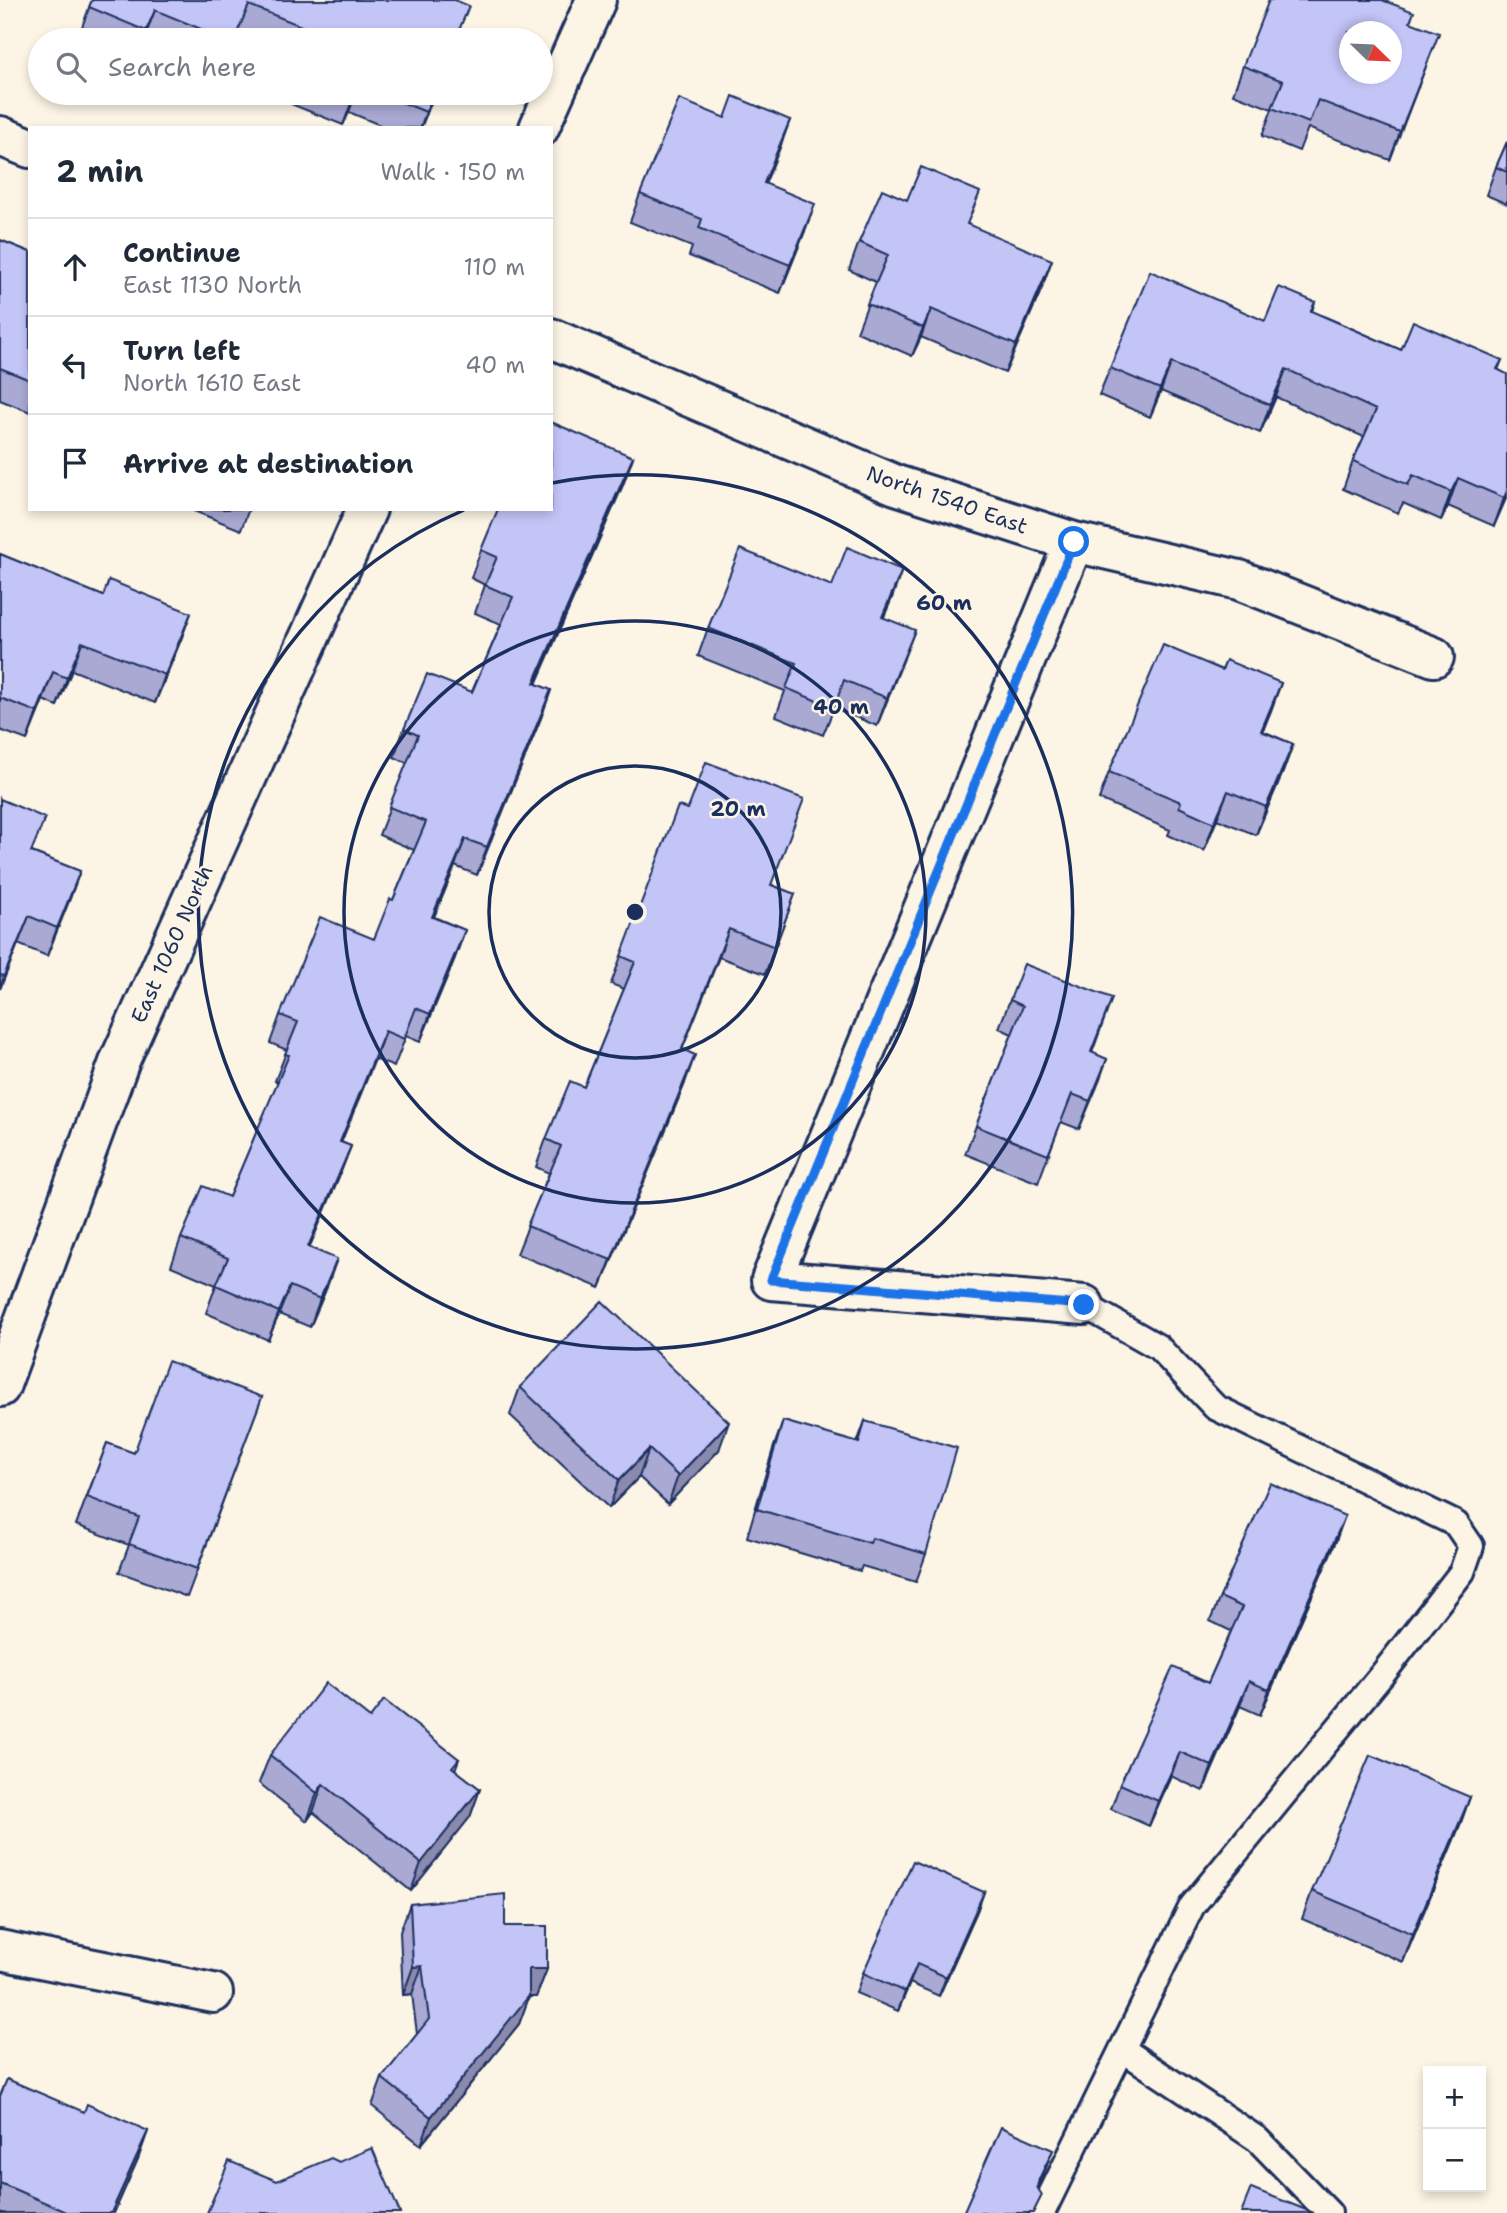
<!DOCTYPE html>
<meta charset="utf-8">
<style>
:root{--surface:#fff;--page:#f2f2f3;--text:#1f2937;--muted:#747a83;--line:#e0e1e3}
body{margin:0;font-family:"Shantell Sans",sans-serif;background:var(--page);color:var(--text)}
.controls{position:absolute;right:21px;bottom:21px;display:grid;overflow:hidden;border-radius:0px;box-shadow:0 4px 10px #0003}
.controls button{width:63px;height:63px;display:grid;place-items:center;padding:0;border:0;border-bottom:2px solid var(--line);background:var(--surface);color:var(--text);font:35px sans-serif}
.compass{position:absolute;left:1339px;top:21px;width:63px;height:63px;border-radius:50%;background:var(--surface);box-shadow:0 4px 10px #0003;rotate:113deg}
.stop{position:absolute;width:21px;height:21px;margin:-16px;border:5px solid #1a73e8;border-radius:50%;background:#fff}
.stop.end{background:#1a73e8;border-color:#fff;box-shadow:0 2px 7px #0008}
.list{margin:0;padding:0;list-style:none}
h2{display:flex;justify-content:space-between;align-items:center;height:91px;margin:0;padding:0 28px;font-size:30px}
h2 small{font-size:23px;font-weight:400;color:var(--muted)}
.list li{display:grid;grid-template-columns:46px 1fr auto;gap:21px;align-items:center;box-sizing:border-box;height:98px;padding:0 28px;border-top:2px solid var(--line)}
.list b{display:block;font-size:26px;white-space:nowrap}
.list p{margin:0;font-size:23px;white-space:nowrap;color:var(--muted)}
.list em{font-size:23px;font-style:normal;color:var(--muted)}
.icon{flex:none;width:38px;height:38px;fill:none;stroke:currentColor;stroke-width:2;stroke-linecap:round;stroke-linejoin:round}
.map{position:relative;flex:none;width:1507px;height:2213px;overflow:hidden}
.search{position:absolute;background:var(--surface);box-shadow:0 4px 10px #0003;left:28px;top:28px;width:525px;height:77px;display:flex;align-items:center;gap:18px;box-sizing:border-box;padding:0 24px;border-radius:38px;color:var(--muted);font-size:26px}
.panel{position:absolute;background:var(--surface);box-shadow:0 4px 10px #0003;left:28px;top:126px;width:525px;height:385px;border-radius:0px}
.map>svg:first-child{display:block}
</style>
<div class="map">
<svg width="1507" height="2213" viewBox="0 0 1507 2213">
<rect width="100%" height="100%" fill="#fcf5e5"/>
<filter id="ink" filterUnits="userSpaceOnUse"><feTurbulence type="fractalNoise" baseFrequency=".0143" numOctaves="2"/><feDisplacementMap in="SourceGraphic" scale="14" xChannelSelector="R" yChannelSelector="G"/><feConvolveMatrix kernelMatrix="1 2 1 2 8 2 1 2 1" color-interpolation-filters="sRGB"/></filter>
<g filter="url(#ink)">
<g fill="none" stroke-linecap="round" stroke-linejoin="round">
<defs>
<path id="service" d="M 1122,2049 L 1257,2139 L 1329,2213
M 1042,2213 L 1192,1906 L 1385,1671 L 1462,1572 L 1471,1546 L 1456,1524 L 1215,1407 L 1158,1347 L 1084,1305"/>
<path id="minor" d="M 539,128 L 596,0
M 0,136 L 30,148
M 551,338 L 896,485 L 1074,542 L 1239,580 L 1434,657
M 1074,542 L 771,1280 L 1084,1305
M 0,1387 L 120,1060 L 367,509
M 0,1950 L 213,1993"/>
</defs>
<use href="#service" stroke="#1b2f5e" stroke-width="30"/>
<use href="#minor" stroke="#1b2f5e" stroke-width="44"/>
<use href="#service" stroke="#fcf5e5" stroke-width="24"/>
<use href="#minor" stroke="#fcf5e5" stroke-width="38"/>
</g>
<path fill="#a9a9d4" stroke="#1b2f5e" stroke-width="2" d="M 92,0 L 455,0 L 457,40 L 256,40 L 238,33 L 236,40 L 150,40 L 145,38 L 144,40 L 92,40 L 79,35 Z
M 1410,22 L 1428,61 L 1390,160 L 1308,128 L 1299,151 L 1262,136 L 1272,109 L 1233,94 L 1243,66 Z
M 295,93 L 435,93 L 421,128 L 387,128 L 349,112 L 343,125 L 291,104 Z
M 725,118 L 790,120 L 765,183 L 805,231 L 780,293 L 689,256 L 692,247 L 630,222 L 640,194 Z
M 1507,142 L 1507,204 L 1486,195 L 1496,167 Z
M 968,224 L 1042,288 L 1005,373 L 921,337 L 912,356 L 857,332 L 876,282 L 849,270 L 859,242 Z
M 0,240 L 30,252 L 30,412 L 0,400 Z
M 1315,302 L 1312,311 L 1401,350 L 1502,360 L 1498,370 L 1507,496 L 1494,526 L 1448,506 L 1441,520 L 1403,503 L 1398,513 L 1343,489 L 1353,461 L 1364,437 L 1276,397 L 1260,433 L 1161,391 L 1150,417 L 1099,395 L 1110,368 L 1265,321 Z
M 633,457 L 623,485 L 536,684 L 551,690 L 541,718 L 477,875 L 455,866 L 434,917 L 465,930 L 455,958 L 420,1042 L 406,1036 L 394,1067 L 375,1059 L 341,1142 L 351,1146 L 340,1174 L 309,1248 L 327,1287 L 310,1327 L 279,1314 L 268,1340 L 206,1313 L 216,1285 L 171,1266 L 181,1238 L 229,1197 L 278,1082 L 275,1081 L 287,1050 L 270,1043 L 280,1015 L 374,939 L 393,900 L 414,850 L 379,835 L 407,763 L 394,757 L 404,729 L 472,692 L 501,624 L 475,613 L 485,585 L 471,578 L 481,550 Z
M 189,509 L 249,509 L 241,530 Z
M 0,554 L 103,596 L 191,613 L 155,703 L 72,670 L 57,706 L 43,700 L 27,740 L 0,730 Z
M 832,586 L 892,598 L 883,618 L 904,658 L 877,726 L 834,708 L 823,735 L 776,716 L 785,691 L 698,656 L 708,628 Z
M 1222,670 L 1281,683 L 1263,731 L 1293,744 L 1283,772 L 1256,835 L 1217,819 L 1204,851 L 1168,835 L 1170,830 L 1099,799 L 1109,772 Z
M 0,799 L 32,852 L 80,871 L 47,956 L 18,944 L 0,989 Z
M 772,885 L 795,894 L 765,974 L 719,957 L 682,1050 L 685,1083 L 600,1288 L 517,1254 L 549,1173 L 536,1167 L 546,1139 L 584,1087 L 624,989 L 611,984 L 621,956 Z
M 1112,998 L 1092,1053 L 1107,1059 L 1079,1129 L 1061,1122 L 1038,1183 L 965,1154 L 1012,1034 L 999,1028 L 1010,1000 Z
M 520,1387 L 719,1450 L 668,1504 L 639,1477 L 609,1508 L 510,1415 Z
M 262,1397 L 187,1597 L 119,1572 L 129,1545 L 76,1525 L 107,1443 L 134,1453 Z
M 783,1421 L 857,1443 L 865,1421 L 926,1554 L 916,1582 L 862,1566 L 860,1571 L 747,1537 L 773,1449 Z
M 1336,1541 L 1260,1715 L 1240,1706 L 1203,1791 L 1171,1776 L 1149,1826 L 1111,1809 L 1120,1784 L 1208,1683 L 1231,1631 L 1210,1621 L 1220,1597 Z
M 370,1718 L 459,1759 L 455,1770 L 480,1789 L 470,1817 L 411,1891 L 313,1812 L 307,1821 L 259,1783 L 270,1755 Z
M 1470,1797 L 1460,1825 L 1403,1962 L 1302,1919 L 1312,1891 Z
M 984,1892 L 977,1911 L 939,1996 L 910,1983 L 898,2011 L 856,1993 L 863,1973 Z
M 410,1904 L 505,1926 L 547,1969 L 536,1997 L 529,1997 L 519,2024 L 421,2145 L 372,2106 L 382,2078 L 417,2034 L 412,1994 L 403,1995 L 400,1932 Z
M 0,2096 L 84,2112 L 148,2131 L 138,2159 L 114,2213 L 0,2213 Z"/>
<path fill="#898aad" stroke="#1b2f5e" stroke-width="2" d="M 155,10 L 144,40 L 143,40 L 146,31 Z
M 1439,33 L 1428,61 L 1390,160 L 1400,132 Z
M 356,93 L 349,112 L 343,125 L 353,98 Z
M 434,93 L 435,93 L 420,128 L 426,112 Z
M 790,120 L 780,148 L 754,211 L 764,183 Z
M 815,204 L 805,231 L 780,293 L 790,265 Z
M 1052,260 L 1042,288 L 1005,373 L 1016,345 Z
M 931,309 L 921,337 L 912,356 L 923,328 Z
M 1171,363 L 1161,391 L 1150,417 L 1160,389 Z
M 1286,369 L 1276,397 L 1260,433 L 1270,405 Z
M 633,457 L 623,485 L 524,711 L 534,683 Z
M 1458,478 L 1448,506 L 1441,520 L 1451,492 Z
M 1507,491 L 1507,496 L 1494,526 L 1504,498 Z
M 902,570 L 892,598 L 872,645 L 882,617 Z
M 191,613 L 181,640 L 155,703 L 165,675 Z
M 915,630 L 904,658 L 877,726 L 887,698 Z
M 82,642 L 72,670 L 57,706 L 67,678 Z
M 53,672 L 43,700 L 27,740 L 37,712 Z
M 1281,683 L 1271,711 L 1251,758 L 1261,731 Z
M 551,690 L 541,718 L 477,875 L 487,847 Z
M 1293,744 L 1283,772 L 1256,835 L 1266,807 Z
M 1228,791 L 1217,819 L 1204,851 L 1214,823 Z
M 465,839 L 455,866 L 422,945 L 432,917 Z
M 80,871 L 70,899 L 47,956 L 57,928 Z
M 29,916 L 18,944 L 0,989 L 4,976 Z
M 729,929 L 719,957 L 671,1077 L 682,1049 Z
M 465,930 L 455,958 L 420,1042 L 430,1014 Z
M 385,1031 L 375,1059 L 330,1170 L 340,1142 Z
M 695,1055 L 685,1083 L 600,1288 L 611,1260 Z
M 1107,1059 L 1097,1087 L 1079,1129 L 1090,1101 Z
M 351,1146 L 340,1174 L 298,1275 L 308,1247 Z
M 337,1259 L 327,1287 L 310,1327 L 320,1299 Z
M 290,1286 L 279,1314 L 268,1340 L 279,1312 Z
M 729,1422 L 719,1450 L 668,1504 L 678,1476 Z
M 649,1449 L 639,1477 L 609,1508 L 619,1480 Z
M 1345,1516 L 1336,1541 L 1260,1715 L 1269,1690 Z
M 1249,1681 L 1240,1706 L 1203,1791 L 1212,1766 Z
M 1180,1752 L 1171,1776 L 1149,1826 L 1158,1801 Z
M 323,1784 L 313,1812 L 307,1821 L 317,1793 Z
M 480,1789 L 470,1817 L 411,1891 L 421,1863 Z
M 1470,1797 L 1460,1825 L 1403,1962 L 1413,1934 Z
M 984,1892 L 977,1911 L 939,1996 L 946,1977 Z
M 917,1964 L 910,1983 L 898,2011 L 905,1992 Z
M 422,1966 L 412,1994 L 403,1995 L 413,1967 Z
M 529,1969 L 547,1969 L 536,1997 L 529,1997 L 519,2024 L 421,2145 L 431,2117 Z
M 148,2131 L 138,2159 L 114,2213 L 111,2213 Z
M 1053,2150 L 1042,2178 L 1028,2207 L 1039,2179 Z"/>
<path fill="#c4c5f7" stroke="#1b2f5e" stroke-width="2" fill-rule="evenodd" d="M 92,0 L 455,0 L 469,6 L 455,40 L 316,40 L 319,33 L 249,5 L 234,40 L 228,40 L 155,10 L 146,31 L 89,7 Z
M 1269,0 L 1382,0 L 1414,12 L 1410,22 L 1439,33 L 1400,132 L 1318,100 L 1309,123 L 1272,108 L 1283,81 L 1243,66 ZM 1349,32 L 1391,32 L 1391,74 L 1349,74 Z
M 342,93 L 355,93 L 353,98 Z
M 379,93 L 434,93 L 426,112 Z
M 733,96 L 790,120 L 764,183 L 815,204 L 790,265 L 699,228 L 702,219 L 640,194 L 679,99 L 725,118 Z
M 1507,142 L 1507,172 L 1496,167 Z
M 921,167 L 980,192 L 967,224 L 1052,260 L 1016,345 L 931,309 L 923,328 L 867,304 L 888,255 L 859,242 L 882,189 L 907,200 Z
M 0,240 L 30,252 L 30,380 L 0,368 Z
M 1150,271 L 1265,321 L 1279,287 L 1315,302 L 1311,311 L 1401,350 L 1413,321 L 1502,360 L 1497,369 L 1507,374 L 1507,491 L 1504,498 L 1458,478 L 1451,492 L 1413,475 L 1408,485 L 1353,461 L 1376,410 L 1286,369 L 1270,405 L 1171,363 L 1160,389 L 1110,368 Z
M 551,422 L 633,457 L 534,683 L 551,690 L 487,847 L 465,839 L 432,917 L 465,930 L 430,1014 L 416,1008 L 404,1039 L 385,1031 L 340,1142 L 351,1146 L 308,1247 L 337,1259 L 320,1299 L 290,1286 L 279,1312 L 216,1285 L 228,1258 L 181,1238 L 203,1186 L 229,1197 L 289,1055 L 285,1054 L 298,1022 L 280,1015 L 320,917 L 374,939 L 390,899 L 393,900 L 426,822 L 389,807 L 418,735 L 404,729 L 427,674 L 472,692 L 513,597 L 485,585 L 497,557 L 481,550 L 498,509 L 551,509 Z
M 847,547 L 902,570 L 882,617 L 915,630 L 887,698 L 844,680 L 834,708 L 786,688 L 796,663 L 708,628 L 740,549 L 832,586 Z
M 0,554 L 103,596 L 109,580 L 191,613 L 165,675 L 82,642 L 67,678 L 53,672 L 37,712 L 0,698 Z
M 1163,645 L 1222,670 L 1226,660 L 1281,683 L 1261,731 L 1293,744 L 1266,807 L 1228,791 L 1214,823 L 1179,807 L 1181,802 L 1109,772 Z
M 706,762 L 804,799 L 771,885 L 795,894 L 775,947 L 729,929 L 682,1049 L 695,1055 L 611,1260 L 527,1226 L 561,1146 L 546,1139 L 570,1081 L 584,1087 L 635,962 L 621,956 L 678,806 L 688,809 Z
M 0,799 L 45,818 L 31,852 L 80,871 L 57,928 L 29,916 L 4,976 L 0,975 Z
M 1024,964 L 1112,998 L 1091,1052 L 1107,1059 L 1090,1101 L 1072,1094 L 1048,1155 L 976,1126 L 1023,1006 L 1010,1000 Z
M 602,1301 L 729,1422 L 678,1476 L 649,1449 L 619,1480 L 520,1387 Z
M 168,1361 L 262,1397 L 197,1569 L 129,1544 L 139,1517 L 87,1497 L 107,1443 L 134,1453 Z
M 783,1421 L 859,1443 L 865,1421 L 957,1448 L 926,1554 L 872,1538 L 870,1543 L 757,1509 Z
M 1270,1483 L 1345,1516 L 1269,1690 L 1249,1681 L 1212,1766 L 1180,1752 L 1158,1801 L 1120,1784 L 1173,1667 L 1208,1683 L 1242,1607 L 1220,1597 Z
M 326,1683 L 370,1718 L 384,1700 L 459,1759 L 452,1767 L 480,1789 L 421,1863 L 323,1784 L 317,1793 L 270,1755 Z
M 1370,1755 L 1470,1797 L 1413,1934 L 1312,1891 Z
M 913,1861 L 984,1892 L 946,1977 L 917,1964 L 905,1992 L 863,1973 Z
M 505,1894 L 505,1926 L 547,1926 L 547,1969 L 529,1969 L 529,1996 L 431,2117 L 382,2078 L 429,2019 L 422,1966 L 413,1967 L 410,1904 Z
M 7,2079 L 84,2112 L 87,2104 L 148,2131 L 111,2213 L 69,2213 L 0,2183 L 0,2096 Z
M 1001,2127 L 1053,2150 L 1039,2179 L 1037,2187 L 1042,2195 L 1033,2213 L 963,2213 Z
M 372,2148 L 400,2213 L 207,2213 L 229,2161 L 277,2181 L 331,2158 L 339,2162 Z
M 1251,2188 L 1314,2213 L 1241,2213 Z"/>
</g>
<g fill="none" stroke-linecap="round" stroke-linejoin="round" filter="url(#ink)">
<path stroke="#1a73e8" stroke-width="9" d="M 1074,542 L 771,1280 L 1084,1305"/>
</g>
<g fill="none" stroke="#1b2f5e" stroke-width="3.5">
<circle cx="635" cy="912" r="146"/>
<circle cx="635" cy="912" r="291"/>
<path d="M552 483A437 437 0 1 1 464 510"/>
</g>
<g text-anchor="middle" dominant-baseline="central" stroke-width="5" stroke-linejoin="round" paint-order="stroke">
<g font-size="21" fill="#1b2f5e" stroke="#fcf5e5">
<text transform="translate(947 500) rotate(19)">North 1540 East</text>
<text transform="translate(172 944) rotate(-66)">East 1060 North</text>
</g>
</g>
<circle cx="635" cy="912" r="10" fill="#1b2f5e" stroke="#fcf5e5" stroke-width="3.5"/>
<g font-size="21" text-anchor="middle" font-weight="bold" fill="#1b2f5e" stroke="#fcf5e5" stroke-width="5" stroke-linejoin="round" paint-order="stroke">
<text x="944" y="610">60 m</text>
<text x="841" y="714">40 m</text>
<text x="738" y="816">20 m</text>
</g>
</svg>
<div class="controls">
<button>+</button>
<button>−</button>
</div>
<svg class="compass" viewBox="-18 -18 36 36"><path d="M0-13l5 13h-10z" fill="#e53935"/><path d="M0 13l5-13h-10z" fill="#747a83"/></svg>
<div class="stop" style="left:1074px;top:542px"></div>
<div class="stop end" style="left:1084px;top:1305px"></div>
<div class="search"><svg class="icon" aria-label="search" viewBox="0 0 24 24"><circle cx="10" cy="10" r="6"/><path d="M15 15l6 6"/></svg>Search here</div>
<section class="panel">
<h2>2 min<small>Walk · 150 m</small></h2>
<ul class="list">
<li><svg class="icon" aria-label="ahead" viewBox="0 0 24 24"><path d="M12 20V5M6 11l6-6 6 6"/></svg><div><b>Continue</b><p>East 1130 North</p></div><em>110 m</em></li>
<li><svg class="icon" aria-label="left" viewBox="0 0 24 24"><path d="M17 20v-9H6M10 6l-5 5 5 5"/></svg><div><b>Turn left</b><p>North 1610 East</p></div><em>40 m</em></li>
<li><svg class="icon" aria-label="arrive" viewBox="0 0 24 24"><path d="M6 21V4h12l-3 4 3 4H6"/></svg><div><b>Arrive at destination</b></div></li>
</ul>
</section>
</div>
